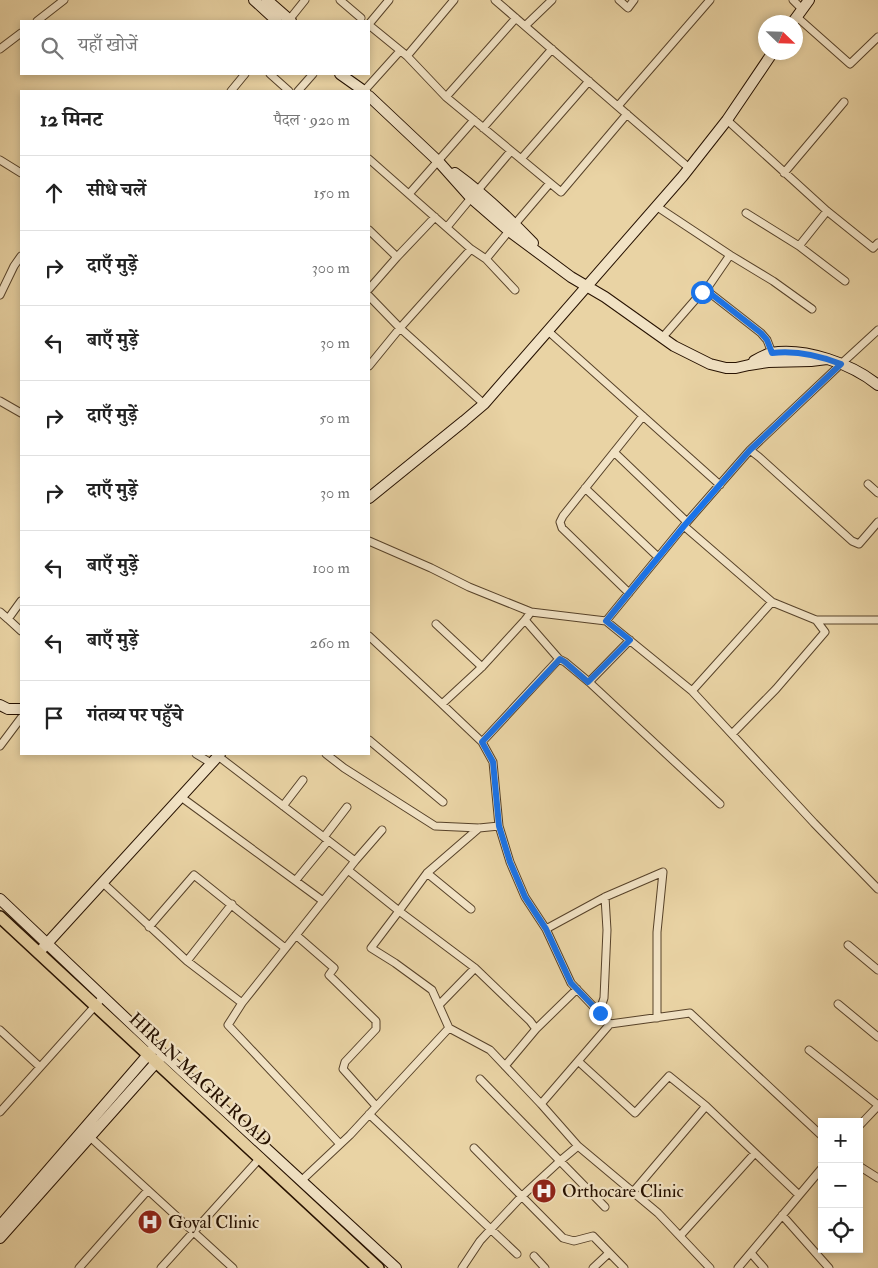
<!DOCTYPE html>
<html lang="hi">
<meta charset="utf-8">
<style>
:root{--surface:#fff;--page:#f2f2f2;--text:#222;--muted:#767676;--line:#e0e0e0}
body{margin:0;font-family:"IM FELL Double Pica","Noto Serif Devanagari",serif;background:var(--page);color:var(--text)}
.controls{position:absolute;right:15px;bottom:15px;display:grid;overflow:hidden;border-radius:0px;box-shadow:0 2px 8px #0003}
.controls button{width:45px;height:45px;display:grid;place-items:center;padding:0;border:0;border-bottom:1px solid var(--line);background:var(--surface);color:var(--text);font:25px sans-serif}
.compass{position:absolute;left:758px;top:15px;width:45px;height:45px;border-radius:50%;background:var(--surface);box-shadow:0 2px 8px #0003;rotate:113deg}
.stop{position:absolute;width:15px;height:15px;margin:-11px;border:4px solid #1a73e8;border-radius:50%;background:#fff}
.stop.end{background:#1a73e8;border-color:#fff;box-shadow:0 1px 5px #0008}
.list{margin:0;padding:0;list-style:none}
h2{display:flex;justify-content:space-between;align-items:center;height:65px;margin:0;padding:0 20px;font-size:21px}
h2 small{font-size:16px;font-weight:400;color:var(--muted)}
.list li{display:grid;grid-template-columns:32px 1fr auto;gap:15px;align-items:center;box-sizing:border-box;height:75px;padding:0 20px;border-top:1px solid var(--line)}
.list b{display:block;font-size:19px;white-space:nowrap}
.list em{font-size:16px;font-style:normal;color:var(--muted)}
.icon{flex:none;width:28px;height:28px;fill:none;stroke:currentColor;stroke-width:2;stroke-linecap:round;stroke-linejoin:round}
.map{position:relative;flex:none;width:878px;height:1268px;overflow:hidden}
.search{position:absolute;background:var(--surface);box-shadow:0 2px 8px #0003;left:20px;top:20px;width:350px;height:55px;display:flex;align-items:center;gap:12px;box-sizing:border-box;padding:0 18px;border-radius:0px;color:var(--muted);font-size:19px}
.panel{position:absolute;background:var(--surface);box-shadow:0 2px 8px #0003;left:20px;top:90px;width:350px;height:665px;border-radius:0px}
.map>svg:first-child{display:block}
</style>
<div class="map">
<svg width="878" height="1268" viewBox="0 0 878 1268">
<rect width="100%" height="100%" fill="#e9d3a4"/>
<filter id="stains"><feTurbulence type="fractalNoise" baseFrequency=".004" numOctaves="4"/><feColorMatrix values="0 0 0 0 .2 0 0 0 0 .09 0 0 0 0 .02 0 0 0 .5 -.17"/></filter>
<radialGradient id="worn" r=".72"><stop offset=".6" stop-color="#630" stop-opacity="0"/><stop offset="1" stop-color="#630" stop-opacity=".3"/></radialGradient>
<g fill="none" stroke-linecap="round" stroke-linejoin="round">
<defs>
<path id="street" d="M 340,0 L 361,18
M 495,0 L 689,168
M 619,0 L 628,8 L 634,0
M 793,0 L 802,9
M 797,17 L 850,64 L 878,37
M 289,20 L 305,0
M 37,21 L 64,0
M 369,24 L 389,0
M 369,25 L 407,56 L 454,0
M 525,26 L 552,0
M 0,49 L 21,33
M 407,56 L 446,97 L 561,192 L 627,114
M 270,74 L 289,91
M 231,91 L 245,74
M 298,91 L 313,74
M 364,91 L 400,51
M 446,97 L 516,18
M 618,106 L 710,0
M 727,120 L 827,211 L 873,248 L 878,243
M 483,128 L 552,49
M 369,159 L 471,249
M 521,159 L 589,81
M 0,160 L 21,173
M 784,173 L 844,102
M 478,190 L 511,151
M 409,194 L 474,120
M 656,206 L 730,255 L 773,281 L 812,309
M 746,213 L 799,246 L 845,281
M 515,224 L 550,183
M 447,227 L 471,198
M 369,230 L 397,257 L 435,217
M 799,246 L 827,211
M 486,259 L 515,290
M 369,289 L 397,257
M 706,290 L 761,333 L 767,340 L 772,353
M 0,295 L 14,266 L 21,256
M 369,296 L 400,328 L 471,249 L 486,259 L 509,231
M 548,331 L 720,485
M 662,338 L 702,292 L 706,290 L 730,255
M 369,366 L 400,328 L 484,404
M 0,401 L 21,413
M 750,450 L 759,457 L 852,541 L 859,544 L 878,522
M 614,452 L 687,522
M 868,484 L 878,493
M 585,488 L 658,557
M 684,526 L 772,602 L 816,620 L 878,620
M 369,541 L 431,568 L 469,587 L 531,612
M 629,593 L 562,528 L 560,522 L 563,516 L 643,416
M 21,601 L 8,619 L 21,631
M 0,612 L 8,619
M 525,620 L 559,659 L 565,662 L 589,682 L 720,804
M 606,621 L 687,522 L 750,450 L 841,364 L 878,330
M 436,624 L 482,667
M 369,636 L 442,704 L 482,667 L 525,620 L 531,612 L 606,621 L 692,691 L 814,823 L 878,889
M 589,682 L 630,640
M 692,691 L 772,602
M 442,704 L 482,742 L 493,762 L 499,826
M 732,734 L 776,689 L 825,632 L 816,620
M 369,740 L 443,802
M 482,742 L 559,659
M 0,746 L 21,718
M 196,754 L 211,763
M 326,754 L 344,768 L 435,826 L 479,828 L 499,826 L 510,862 L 525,897 L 546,929 L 571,983 L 610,1024 L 541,1104 L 578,1146 L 560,1161 L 521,1197 L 491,1229 L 480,1241 L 462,1268
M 218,756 L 355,861 L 242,1003 L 228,1025 L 340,1144
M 181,797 L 323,901
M 283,806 L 303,780
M 324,837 L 347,807
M 355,861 L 382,830
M 348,870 L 399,911 L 475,968 L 530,1021 L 536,1029
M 427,873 L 471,909
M 296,880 L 328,841
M 103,883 L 187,961 L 242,1003
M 149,927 L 194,875 L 285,948
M 546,929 L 605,897 L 663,872 L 657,932 L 657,1018
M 296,935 L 334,968 L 329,975 L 376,1021 L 376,1029 L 345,1062 L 343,1069 L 376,1106
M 848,945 L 878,970
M 187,961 L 232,904
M 838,1004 L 878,1037
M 439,1005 L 475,968
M 599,1013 L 604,998 L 607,930 L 605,897
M 610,1024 L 690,1013 L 822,1136
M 449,1028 L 490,1050 L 541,1104
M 0,1030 L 40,1067
M 809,1050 L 878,1105
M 578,1061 L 635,1113 L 669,1076 L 706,1106
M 505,1066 L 536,1029 L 577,989
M 480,1079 L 605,1207
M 0,1112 L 103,997
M 369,1114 L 517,1254
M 859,1126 L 878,1106
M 90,1137 L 233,1268
M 578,1146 L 658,1213 L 710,1268
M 474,1148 L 563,1238 L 574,1241 L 593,1236 L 624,1268
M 859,1166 L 878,1178
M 301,1181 L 350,1135 L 449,1028 L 432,990 L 395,963 L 371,948 L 399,911 L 427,873 L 479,828
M 633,1192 L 706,1106 L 799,1195
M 782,1215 L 829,1268
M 680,1236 L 755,1153
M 751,1253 L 764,1268
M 534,1256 L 545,1268
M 79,1268 L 148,1190
M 161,1268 L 261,1157
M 593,1268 L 609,1253
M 738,1268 L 822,1168"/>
<path id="secondary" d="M 254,0 L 277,21
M 267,0 L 291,21
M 793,22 L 809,0
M 340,74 L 364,91
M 369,96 L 438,161 L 471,198 L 509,231 L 571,277 L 605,297 L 674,346 L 710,364 L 726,368 L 736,368 L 749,365 L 768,362 L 811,361 L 827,359
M 455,173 C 484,194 509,218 533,243
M 754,361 C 759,358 765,355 771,353 C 805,347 852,364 878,385
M 369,498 L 464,421 L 484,404 L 683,176 L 727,120 L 773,52
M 0,705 L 8,709 L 21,709
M 0,899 L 156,1047 L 396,1268
M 42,949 L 220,754
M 0,1226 L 153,1049
M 0,1238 L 161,1057"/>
<path id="primary" d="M 0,917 L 378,1268"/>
</defs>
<use href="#street" stroke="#574229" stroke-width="9"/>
<use href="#secondary" stroke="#261100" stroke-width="12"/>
<use href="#primary" stroke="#261100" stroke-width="14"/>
<use href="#street" stroke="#f1e2c4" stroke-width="7"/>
<use href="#secondary" stroke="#f1e2c4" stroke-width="10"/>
<use href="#primary" stroke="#e9d3a4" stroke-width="11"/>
</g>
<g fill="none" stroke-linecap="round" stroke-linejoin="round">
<path stroke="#1a73e8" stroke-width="6" d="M 600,1013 L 571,983 L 546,929 L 525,897 L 510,862 L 499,826 L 493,762 L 482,742 L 560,659 L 565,662 L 588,682 L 630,640 L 606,621 L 684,526 L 750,450 L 841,364 C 818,355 796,350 772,353 L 767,340 L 761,333 L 706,290 L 702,292"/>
</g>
<defs>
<symbol id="hospital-disc" viewBox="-11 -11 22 22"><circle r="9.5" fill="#8f2418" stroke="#f1e2c4"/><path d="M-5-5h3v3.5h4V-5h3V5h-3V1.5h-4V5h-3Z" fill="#fff"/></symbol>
</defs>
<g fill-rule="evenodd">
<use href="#hospital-disc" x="530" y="1177" width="28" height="28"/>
<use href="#hospital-disc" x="136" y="1208" width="28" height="28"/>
</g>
<g text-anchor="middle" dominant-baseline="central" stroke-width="4.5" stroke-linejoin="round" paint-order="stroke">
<g font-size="18" fill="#261100" stroke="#f1e2c4">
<text transform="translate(200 1080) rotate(43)">HIRAN MAGRI ROAD</text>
</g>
<g font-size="18" fill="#261100" stroke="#f1e2c4" text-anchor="start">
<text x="562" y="1191">Orthocare Clinic</text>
<text x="168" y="1222">Goyal Clinic</text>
</g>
</g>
<rect width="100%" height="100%" filter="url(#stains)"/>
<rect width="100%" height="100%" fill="url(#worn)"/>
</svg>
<div class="controls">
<button>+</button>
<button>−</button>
<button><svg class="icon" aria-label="locate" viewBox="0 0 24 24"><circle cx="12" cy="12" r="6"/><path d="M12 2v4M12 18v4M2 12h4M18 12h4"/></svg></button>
</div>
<svg class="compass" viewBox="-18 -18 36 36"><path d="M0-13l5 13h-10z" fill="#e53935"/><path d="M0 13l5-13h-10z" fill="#767676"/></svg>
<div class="stop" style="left:702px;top:292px"></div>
<div class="stop end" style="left:600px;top:1013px"></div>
<div class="search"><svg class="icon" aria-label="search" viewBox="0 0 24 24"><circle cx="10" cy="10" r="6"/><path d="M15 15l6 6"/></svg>यहाँ खोजें</div>
<section class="panel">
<h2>12 मिनट<small>पैदल · 920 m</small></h2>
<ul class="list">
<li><svg class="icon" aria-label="ahead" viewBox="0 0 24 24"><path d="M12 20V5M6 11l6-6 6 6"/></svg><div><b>सीधे चलें</b></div><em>150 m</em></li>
<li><svg class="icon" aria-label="right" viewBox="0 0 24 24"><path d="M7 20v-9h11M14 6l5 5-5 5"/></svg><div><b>दाएँ मुड़ें</b></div><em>300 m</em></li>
<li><svg class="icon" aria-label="left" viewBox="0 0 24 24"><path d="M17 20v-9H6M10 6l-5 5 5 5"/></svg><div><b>बाएँ मुड़ें</b></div><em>30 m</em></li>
<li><svg class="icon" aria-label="right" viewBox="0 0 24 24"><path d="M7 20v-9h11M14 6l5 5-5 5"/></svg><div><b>दाएँ मुड़ें</b></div><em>50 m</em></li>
<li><svg class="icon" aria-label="right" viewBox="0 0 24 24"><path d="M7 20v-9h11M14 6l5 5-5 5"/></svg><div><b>दाएँ मुड़ें</b></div><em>30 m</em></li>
<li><svg class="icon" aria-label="left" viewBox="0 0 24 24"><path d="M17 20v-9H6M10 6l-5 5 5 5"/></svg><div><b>बाएँ मुड़ें</b></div><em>100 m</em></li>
<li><svg class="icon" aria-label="left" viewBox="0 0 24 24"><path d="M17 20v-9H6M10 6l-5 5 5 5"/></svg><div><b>बाएँ मुड़ें</b></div><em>260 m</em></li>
<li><svg class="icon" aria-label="arrive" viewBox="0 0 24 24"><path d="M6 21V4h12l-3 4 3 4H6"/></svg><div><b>गंतव्य पर पहुँचे</b></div></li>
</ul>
</section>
</div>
